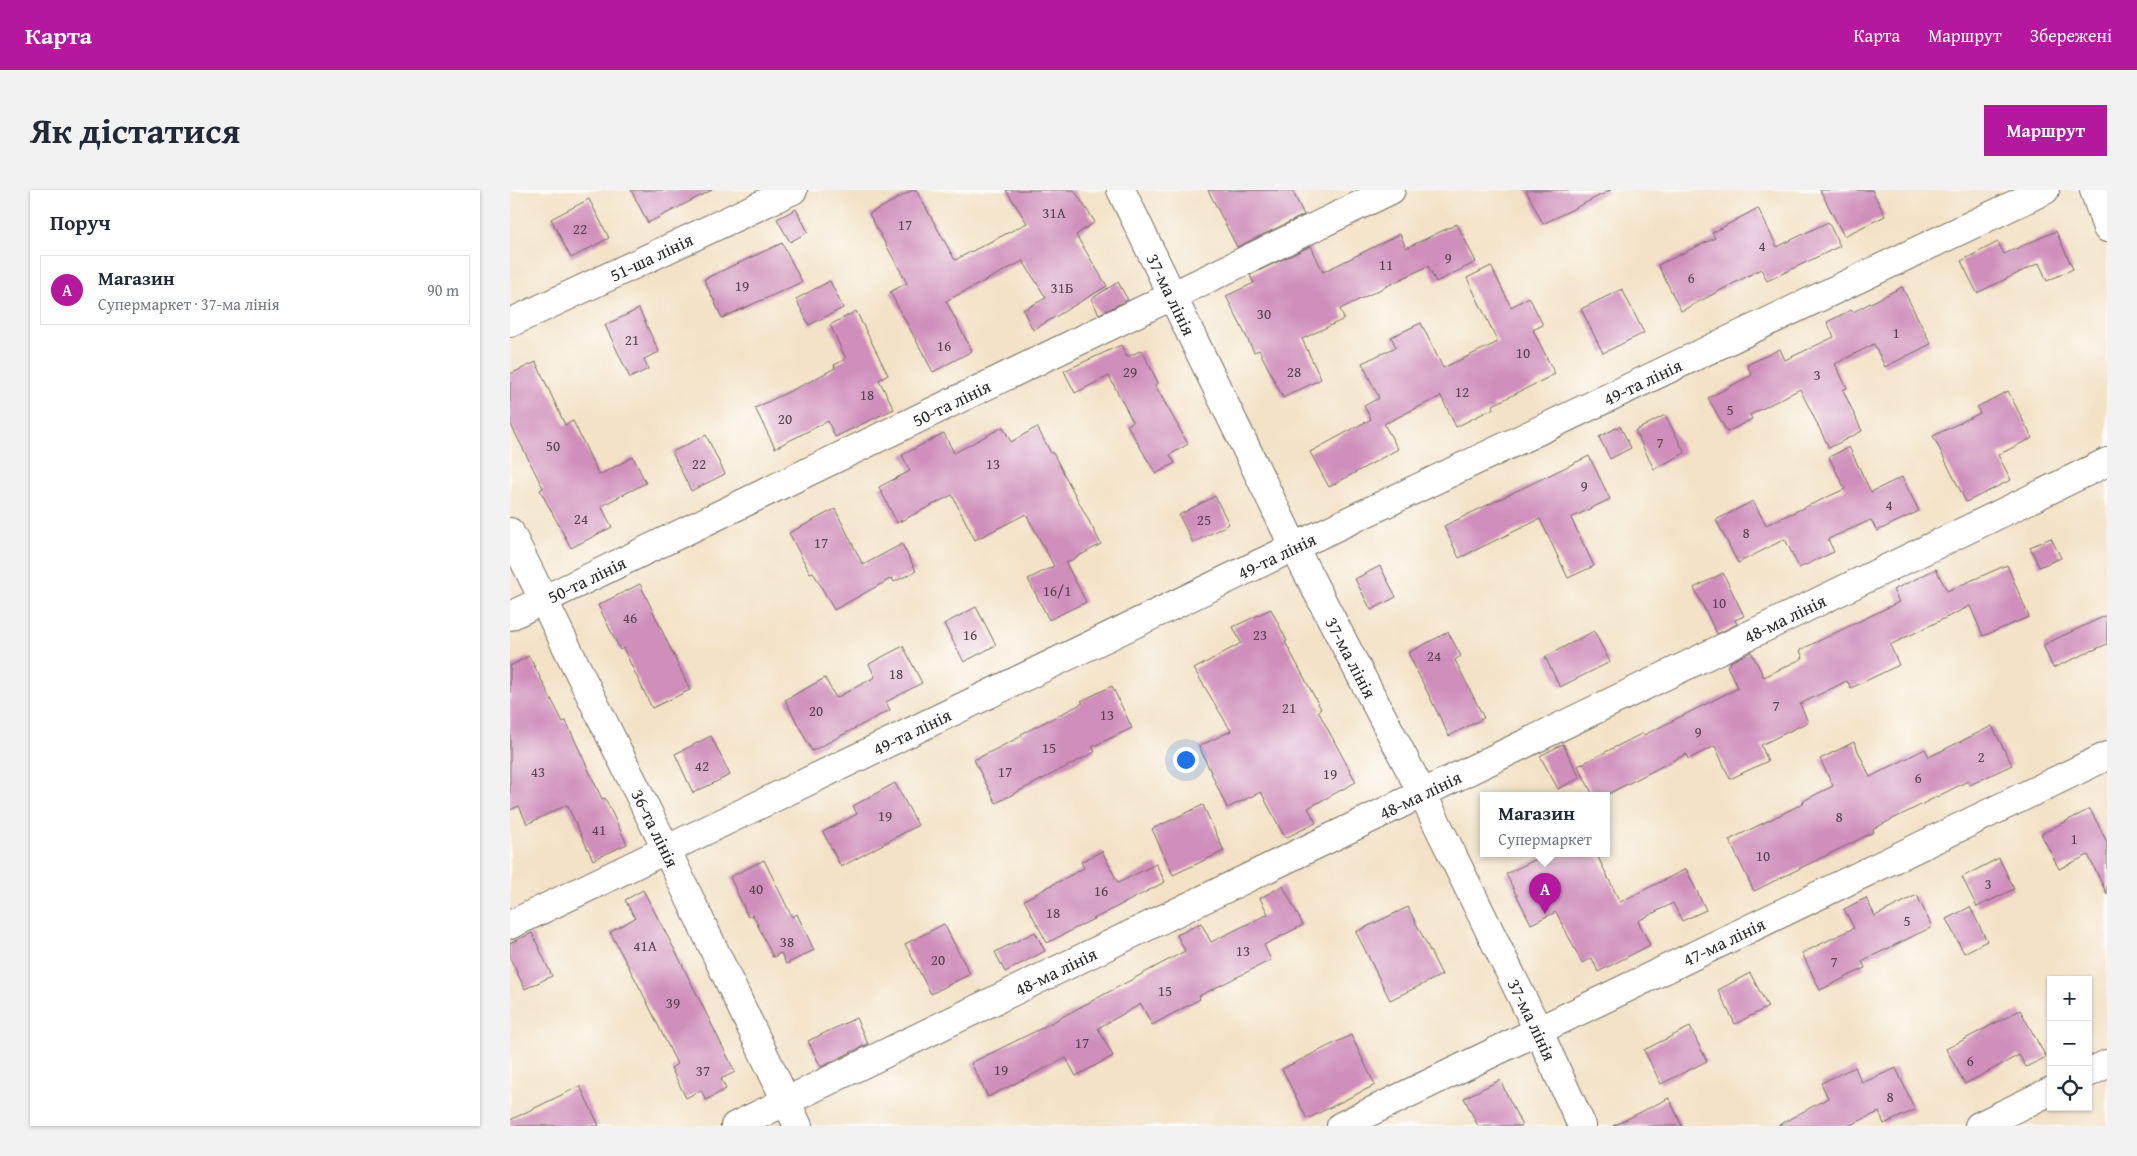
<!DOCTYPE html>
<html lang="uk">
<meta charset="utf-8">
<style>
:root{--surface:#fff;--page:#f2f2f3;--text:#1f2937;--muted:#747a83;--line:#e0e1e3;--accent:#b5179e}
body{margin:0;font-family:"Gentium Book Plus",serif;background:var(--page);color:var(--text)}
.controls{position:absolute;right:15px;bottom:15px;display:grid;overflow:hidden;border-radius:0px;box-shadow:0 1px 4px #0004}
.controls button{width:45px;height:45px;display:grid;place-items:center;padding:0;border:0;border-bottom:1px solid var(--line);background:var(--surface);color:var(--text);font:25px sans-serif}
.you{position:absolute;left:675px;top:569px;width:18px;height:18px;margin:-12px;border:4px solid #fff;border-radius:50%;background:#1a73e8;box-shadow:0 0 0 8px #1a73e833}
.badge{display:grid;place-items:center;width:32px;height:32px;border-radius:50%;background:var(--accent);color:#fff;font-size:16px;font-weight:700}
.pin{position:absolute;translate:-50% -41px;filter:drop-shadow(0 1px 2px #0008)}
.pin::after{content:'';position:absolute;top:26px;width:18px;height:15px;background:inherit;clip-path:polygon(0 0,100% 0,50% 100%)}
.popup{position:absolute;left:970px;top:602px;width:130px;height:65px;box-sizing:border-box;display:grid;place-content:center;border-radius:0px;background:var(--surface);filter:drop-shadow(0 1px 4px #0005);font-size:16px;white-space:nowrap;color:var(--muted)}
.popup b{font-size:19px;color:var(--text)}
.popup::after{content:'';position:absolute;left:50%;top:100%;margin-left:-10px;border:10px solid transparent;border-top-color:var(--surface)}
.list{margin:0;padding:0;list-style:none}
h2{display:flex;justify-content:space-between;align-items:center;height:65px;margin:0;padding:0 20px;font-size:21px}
h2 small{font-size:16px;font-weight:400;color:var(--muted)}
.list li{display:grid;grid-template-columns:32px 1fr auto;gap:15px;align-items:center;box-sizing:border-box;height:70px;margin:0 10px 10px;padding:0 10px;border:1px solid var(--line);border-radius:0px}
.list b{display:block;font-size:19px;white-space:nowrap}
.list p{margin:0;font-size:16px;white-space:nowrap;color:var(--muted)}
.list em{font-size:16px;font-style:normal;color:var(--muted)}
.icon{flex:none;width:28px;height:28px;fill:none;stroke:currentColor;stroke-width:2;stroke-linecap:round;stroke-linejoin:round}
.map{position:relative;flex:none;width:1597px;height:936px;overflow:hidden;border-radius:0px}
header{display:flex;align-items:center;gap:30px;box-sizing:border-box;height:70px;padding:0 25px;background:var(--accent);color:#fff}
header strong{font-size:24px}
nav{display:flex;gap:28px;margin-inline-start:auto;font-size:18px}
.intro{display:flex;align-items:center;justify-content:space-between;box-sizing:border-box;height:120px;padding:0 30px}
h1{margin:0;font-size:35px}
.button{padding:12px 22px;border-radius:0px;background:var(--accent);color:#fff;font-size:18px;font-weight:700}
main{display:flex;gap:30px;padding:0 30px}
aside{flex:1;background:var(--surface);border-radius:0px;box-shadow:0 1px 4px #0004}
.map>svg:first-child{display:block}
</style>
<header>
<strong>Карта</strong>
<nav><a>Карта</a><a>Маршрут</a><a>Збережені</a></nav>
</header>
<div class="intro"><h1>Як дістатися</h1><a class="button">Маршрут</a></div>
<main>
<aside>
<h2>Поруч<small></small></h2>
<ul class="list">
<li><span class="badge">A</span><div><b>Магазин</b><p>Супермаркет · 37-ма лінія</p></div><em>90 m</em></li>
</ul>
</aside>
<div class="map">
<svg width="1597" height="936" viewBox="0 0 1597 936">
<rect width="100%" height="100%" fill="#fdfcf7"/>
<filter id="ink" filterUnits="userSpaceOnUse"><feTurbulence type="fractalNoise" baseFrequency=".02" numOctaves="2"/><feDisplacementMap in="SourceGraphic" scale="10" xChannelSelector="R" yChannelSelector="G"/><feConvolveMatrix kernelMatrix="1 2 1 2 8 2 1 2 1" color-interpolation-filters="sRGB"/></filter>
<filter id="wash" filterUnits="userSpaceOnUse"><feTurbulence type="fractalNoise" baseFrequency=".0096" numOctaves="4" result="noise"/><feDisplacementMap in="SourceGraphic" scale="20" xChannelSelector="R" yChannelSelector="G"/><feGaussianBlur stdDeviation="1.12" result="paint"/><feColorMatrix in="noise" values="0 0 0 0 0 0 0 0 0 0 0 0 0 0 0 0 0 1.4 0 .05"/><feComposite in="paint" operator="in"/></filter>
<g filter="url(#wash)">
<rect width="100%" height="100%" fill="#f3e2c6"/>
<g id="blocks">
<path fill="#cf8ebb" d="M 121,0 L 202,0 L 138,33 Z
M 403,0 L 406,0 L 445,70 L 517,33 L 496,0 L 564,0 L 585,32 L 566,45 L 597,96 L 523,140 L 513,120 L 536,108 L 513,71 L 436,111 L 462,161 L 423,182 L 380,102 L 397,93 L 359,24 Z
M 698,0 L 782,0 L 794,25 L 727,57 Z
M 1016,0 L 1101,0 L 1033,34 Z
M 1310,0 L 1362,0 L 1375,26 L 1334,46 Z
M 79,9 L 99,48 L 61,68 L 41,29 Z
M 1248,18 L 1267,57 L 1318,32 L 1330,56 L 1257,91 L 1251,79 L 1171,121 L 1148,75 L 1205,48 L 1202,43 Z
M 286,19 L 298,42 L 280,52 L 267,29 Z
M 947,34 L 966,72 L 926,92 L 918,76 L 830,119 L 834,129 L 792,149 L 811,189 L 773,208 L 749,160 L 744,162 L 716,106 L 744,93 L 740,85 L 801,56 L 813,82 L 890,44 L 896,58 Z
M 1546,41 L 1563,79 L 1537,91 L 1529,73 L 1467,103 L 1451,71 L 1488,52 L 1494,64 Z
M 272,53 L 292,92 L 212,128 L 194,89 Z
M 981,76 L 1001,117 L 1019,107 L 1033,135 L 1023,140 L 1045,184 L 983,215 L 984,218 L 946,237 L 931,206 L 874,234 L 888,259 L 819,297 L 800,262 L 861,229 L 854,216 L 869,208 L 852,173 L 886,157 L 881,147 L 911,133 L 933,178 L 988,152 L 957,88 Z
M 320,91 L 333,118 L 299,135 L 286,109 Z
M 608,92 L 618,110 L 589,124 L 581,109 Z
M 1392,97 L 1421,154 L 1375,177 L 1364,154 L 1325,174 L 1337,198 L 1333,200 L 1352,241 L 1319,258 L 1290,199 L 1240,225 L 1242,229 L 1217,242 L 1198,208 L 1242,185 L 1237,175 L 1270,159 L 1275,170 L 1324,147 L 1317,132 L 1341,120 L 1343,122 Z
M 1112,99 L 1134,143 L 1093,163 L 1071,119 Z
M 129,119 L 149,162 L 134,169 L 138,179 L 120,188 L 95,135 Z
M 346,121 L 378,185 L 369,190 L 384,219 L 325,247 L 318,231 L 265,258 L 245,218 L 299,192 L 325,178 L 324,175 L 336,169 L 320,135 Z
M 611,155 L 617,167 L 632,160 L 648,193 L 645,195 L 678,254 L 660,265 L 665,273 L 646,284 L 617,235 L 623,232 L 599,186 L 565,203 L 554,181 Z
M 26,172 L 55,235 L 63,231 L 89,285 L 123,267 L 136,293 L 91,316 L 102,337 L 61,358 L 30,300 L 33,298 L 0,233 L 0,184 Z
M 1498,201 L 1522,248 L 1488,265 L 1501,290 L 1456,312 L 1423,246 L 1470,223 L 1467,217 Z
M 1155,225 L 1175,263 L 1144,279 L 1125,241 Z
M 1110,236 L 1121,258 L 1100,269 L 1089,247 Z
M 493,237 L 501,252 L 527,237 L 541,263 L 543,263 L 591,354 L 556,373 L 576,412 L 539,430 L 518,389 L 544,376 L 516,324 L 465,350 L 442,305 L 387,333 L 369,297 L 400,281 L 392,265 L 434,243 L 444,263 Z
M 196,245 L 215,284 L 181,301 L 162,262 Z
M 1339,257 L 1361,302 L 1392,287 L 1409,321 L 1367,341 L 1361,330 L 1318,349 L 1324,362 L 1289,378 L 1275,349 L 1228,373 L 1206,330 L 1243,311 L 1256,335 L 1335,299 L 1319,267 Z
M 1079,266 L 1100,309 L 1061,328 L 1084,376 L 1058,388 L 1030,329 L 949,368 L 934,336 Z
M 705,306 L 719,334 L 683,353 L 669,325 Z
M 325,319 L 353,375 L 392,354 L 406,381 L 384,392 L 382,388 L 324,420 L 303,382 L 300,383 L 279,343 Z
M 1541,348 L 1551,368 L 1529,377 L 1520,357 Z
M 1497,375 L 1519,427 L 1473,446 L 1460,416 L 1380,455 L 1389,475 L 1341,498 L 1337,491 L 1290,514 L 1298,532 L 1251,555 L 1258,571 L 1220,589 L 1205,556 L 1178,569 L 1176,564 L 1096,605 L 1083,605 L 1068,576 L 1133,543 L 1134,545 L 1228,498 L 1217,476 L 1221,473 L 1220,472 L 1241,462 L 1254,487 L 1293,468 L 1290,460 L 1389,412 L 1383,400 L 1426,379 L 1437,401 Z
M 870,376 L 886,407 L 861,420 L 845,389 Z
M 1213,383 L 1234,426 L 1225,430 L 1227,434 L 1207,444 L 1184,398 Z
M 130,394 L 180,500 L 142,518 L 113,458 L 110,460 L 88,415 Z
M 466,417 L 486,455 L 454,472 L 434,434 Z
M 761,419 L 777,451 L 775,452 L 811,519 L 808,521 L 846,592 L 798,618 L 806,633 L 775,648 L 751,602 L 717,618 L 689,556 L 721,541 L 684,479 L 731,453 L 723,437 Z
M 1597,425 L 1597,454 L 1543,478 L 1533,455 Z
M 1084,441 L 1100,472 L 1050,497 L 1035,467 Z
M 938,442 L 951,466 L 945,470 L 974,528 L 939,546 L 898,463 Z
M 393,456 L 412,493 L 376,512 L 380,520 L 302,561 L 275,510 L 315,488 L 326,508 L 365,487 L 359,474 Z
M 19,466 L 53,532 L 56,531 L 92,609 L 95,608 L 117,654 L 83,670 L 57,615 L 17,634 L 9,616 L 0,620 L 0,476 Z
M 602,496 L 622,538 L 582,557 L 585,562 L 486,613 L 464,570 L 512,546 L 511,544 L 573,513 L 571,511 Z
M 1482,536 L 1502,575 L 1460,595 L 1458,591 L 1363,639 L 1364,642 L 1244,701 L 1219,650 L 1294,613 L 1293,611 L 1323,596 L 1310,569 L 1344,552 L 1360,587 L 1415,559 L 1419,567 Z
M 201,546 L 220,585 L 183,603 L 165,564 Z
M 1053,554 L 1070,588 L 1048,599 L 1030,566 Z
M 385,593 L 408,635 L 331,677 L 313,642 L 347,624 L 343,616 Z
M 693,615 L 714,661 L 663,685 L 642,639 Z
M 1580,619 L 1597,652 L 1597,704 L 1578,665 L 1549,679 L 1531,644 Z
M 592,661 L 608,693 L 646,674 L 655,692 L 537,753 L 514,710 L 574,678 L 571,672 Z
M 1039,663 L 1086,663 L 1110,712 L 1176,679 L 1196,720 L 1172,731 L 1163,713 L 1128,731 L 1140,755 L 1088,782 L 1082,768 L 1072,773 L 1046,722 L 1021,734 L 996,684 Z
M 1489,668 L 1504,699 L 1467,717 L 1452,687 Z
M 254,670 L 282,727 L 287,724 L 304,760 L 276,774 L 271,763 L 263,767 L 243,725 L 238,727 L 220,687 Z
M 773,696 L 793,735 L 754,755 L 761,770 L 689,806 L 690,809 L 642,835 L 631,814 L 588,838 L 603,866 L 566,886 L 556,868 L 478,907 L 461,873 L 524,842 L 675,761 L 667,745 L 691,733 L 701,752 L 758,724 L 750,708 Z
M 133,700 L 169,768 L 225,882 L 211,889 L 216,899 L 196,910 L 191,900 L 176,908 L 161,878 L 167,874 L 132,802 L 100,742 L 125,728 L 115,710 Z
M 1407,705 L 1422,737 L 1352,771 L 1355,778 L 1310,800 L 1292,763 L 1344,738 L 1334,719 L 1356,708 L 1365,726 Z
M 898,717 L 932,785 L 880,810 L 846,742 Z
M 1460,717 L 1477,751 L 1454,763 L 1436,729 Z
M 434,734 L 460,784 L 421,804 L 395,754 Z
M 525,742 L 535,761 L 495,782 L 485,762 Z
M 22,743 L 42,786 L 15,799 L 0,768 L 0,753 Z
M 1240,783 L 1258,817 L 1225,834 L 1208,800 Z
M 1510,820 L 1536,867 L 1516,877 L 1509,865 L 1455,894 L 1436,859 Z
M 346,828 L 358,854 L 311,877 L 298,851 Z
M 1180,837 L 1197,871 L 1151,894 L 1134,860 Z
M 841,845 L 865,895 L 797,929 L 772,879 Z
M 1345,877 L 1352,893 L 1386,878 L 1405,920 L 1374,934 L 1369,922 L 1338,936 L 1267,936 L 1318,908 L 1311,893 Z
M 990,890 L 1012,936 L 968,936 L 954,908 Z
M 70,896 L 89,936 L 0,936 L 0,930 Z
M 1159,908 L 1172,936 L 1103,936 Z"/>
</g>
</g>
<g filter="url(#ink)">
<use href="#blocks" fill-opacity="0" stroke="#716b61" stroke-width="1"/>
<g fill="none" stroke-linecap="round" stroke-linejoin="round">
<defs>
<g id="street">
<path id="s1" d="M 611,0 L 784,357 L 912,603 L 1028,840 L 1072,936"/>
<path d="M 1584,0 L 1597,38"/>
<path id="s2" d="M 0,133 L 283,0"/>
<path id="s3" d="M 0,342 L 157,661 L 288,936"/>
<path id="s4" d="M 0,426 L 881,0"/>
<path id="s5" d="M 0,735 L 784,357 L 1535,0"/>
<path d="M 1578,883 L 1597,874"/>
<path id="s6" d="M 225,936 L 1597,272"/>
<path id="s7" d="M 831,936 L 1597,566"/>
<path d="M 1469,936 L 1541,901"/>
</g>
</defs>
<use href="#street" stroke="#716b61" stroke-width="30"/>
<use href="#street" stroke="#fff" stroke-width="28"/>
</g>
</g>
<g text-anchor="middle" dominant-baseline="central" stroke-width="5" stroke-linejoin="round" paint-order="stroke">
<g font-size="15" fill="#54444f">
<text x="544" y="22">31А</text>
<text x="395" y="34">17</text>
<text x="70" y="38">22</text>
<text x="1252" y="55">4</text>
<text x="938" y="67">9</text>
<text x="876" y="74">11</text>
<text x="1181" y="87">6</text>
<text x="232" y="95">19</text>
<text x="552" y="97">31Б</text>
<text x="754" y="123">30</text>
<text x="1386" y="142">1</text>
<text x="122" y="149">21</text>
<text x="434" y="155">16</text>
<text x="1013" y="162">10</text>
<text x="620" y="181">29</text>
<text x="784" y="181">28</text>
<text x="1307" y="184">3</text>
<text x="952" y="201">12</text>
<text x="357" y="204">18</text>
<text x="1220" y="219">5</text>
<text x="275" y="228">20</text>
<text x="1150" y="252">7</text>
<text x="43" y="255">50</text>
<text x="189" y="273">22</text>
<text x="483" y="273">13</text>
<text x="1074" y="295">9</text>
<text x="1379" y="314">4</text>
<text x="71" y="328">24</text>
<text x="694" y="329">25</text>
<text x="1236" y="342">8</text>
<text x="311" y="352">17</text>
<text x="547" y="400">16/1</text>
<text x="1209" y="412">10</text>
<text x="120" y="427">46</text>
<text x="460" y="444">16</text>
<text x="750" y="444">23</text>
<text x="924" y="465">24</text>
<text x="386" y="483">18</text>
<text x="1266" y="515">7</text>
<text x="779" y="517">21</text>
<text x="306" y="520">20</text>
<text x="597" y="524">13</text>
<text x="1188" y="541">9</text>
<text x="539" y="557">15</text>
<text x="1471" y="566">2</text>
<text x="192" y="575">42</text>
<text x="28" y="581">43</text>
<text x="495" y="581">17</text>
<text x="820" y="583">19</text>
<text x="1408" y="587">6</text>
<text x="375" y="625">19</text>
<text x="1329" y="626">8</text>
<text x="89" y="639">41</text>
<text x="1564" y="648">1</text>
<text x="1253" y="665">10</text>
<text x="1478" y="693">3</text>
<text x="246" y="698">40</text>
<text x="591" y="700">16</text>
<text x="543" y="722">18</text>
<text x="1397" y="730">5</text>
<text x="277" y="751">38</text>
<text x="135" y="755">41А</text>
<text x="733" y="760">13</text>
<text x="428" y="769">20</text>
<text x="1324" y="771">7</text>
<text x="655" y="800">15</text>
<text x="163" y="812">39</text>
<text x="572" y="852">17</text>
<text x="1460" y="870">6</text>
<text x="491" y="879">19</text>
<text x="193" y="880">37</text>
<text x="1380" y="906">8</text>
</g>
<g font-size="18" fill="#2b2b2b" stroke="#fdfcf7">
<text stroke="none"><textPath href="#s2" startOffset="156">51-ша лінія</textPath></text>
<text stroke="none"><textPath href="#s1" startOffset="116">37-ма лінія</textPath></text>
<text stroke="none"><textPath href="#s5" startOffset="1256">49-та лінія</textPath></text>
<text stroke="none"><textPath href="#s4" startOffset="490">50-та лінія</textPath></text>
<text stroke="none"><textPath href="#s5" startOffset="851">49-та лінія</textPath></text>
<text stroke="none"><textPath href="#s4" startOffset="85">50-та лінія</textPath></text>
<text stroke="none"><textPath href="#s6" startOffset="1166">48-ма лінія</textPath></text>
<text stroke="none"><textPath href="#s1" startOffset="521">37-ма лінія</textPath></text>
<text stroke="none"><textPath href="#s5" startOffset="446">49-та лінія</textPath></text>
<text stroke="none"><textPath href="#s6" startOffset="761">48-ма лінія</textPath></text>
<text stroke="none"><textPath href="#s3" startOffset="330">36-та лінія</textPath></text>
<text stroke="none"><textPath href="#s7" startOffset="425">47-ма лінія</textPath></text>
<text stroke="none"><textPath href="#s6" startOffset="356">48-ма лінія</textPath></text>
<text stroke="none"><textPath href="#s1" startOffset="926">37-ма лінія</textPath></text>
</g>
</g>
</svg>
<div class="controls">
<button>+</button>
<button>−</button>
<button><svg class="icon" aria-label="locate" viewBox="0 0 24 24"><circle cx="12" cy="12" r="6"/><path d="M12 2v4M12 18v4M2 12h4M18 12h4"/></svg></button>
</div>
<div class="you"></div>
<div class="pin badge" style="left:1035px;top:724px">A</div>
<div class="popup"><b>Магазин</b>Супермаркет</div>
</div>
</main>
